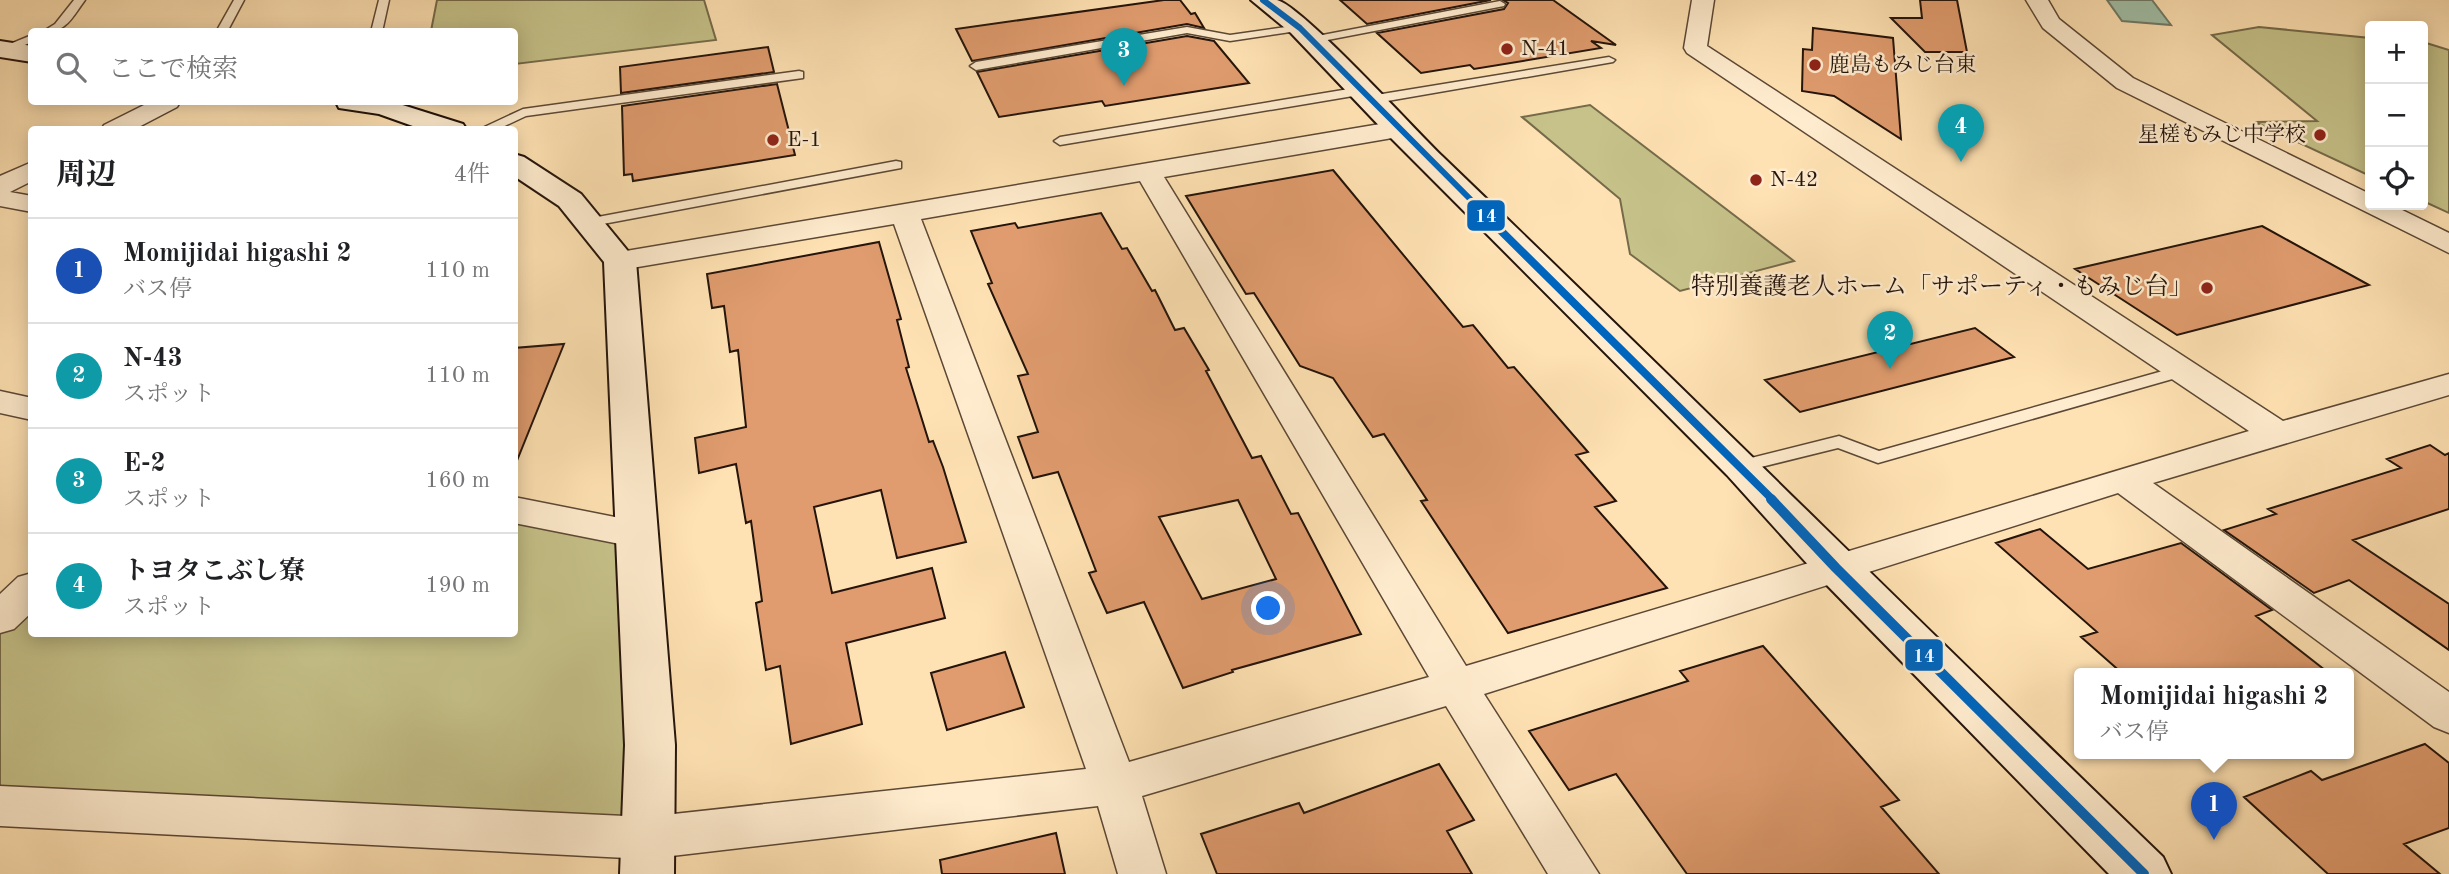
<!DOCTYPE html>
<html lang="ja">
<meta charset="utf-8">
<style>
:root{--surface:#fff;--page:#f2f2f2;--text:#202124;--muted:#757577;--line:#e0e0e0;--accent:#b45309}
body{margin:0;font-family:"Old Standard TT","Noto Serif JP",serif;background:var(--page);color:var(--text)}
.controls{position:absolute;right:21px;top:21px;display:grid;overflow:hidden;border-radius:7px;box-shadow:0 4px 18px #0003}
.controls button{width:63px;height:63px;display:grid;place-items:center;padding:0;border:0;border-bottom:2px solid var(--line);background:var(--surface);color:var(--text);font:35px sans-serif}
.you{position:absolute;left:1269px;top:609px;width:24px;height:24px;margin:-18px;border:5px solid #fff;border-radius:50%;background:#1a73e8;box-shadow:0 0 0 10px #1a73e833}
.badge{display:grid;place-items:center;width:46px;height:46px;border-radius:50%;background:var(--accent);color:#fff;font-size:23px;font-weight:700}
.pin{position:absolute;translate:-50% -58px;filter:drop-shadow(0 2px 4px #0008)}
.pin::after{content:'';position:absolute;top:37px;width:24px;height:21px;background:inherit;clip-path:polygon(0 0,100% 0,50% 100%)}
.popup{position:absolute;left:2074px;top:668px;width:280px;height:91px;box-sizing:border-box;display:grid;place-content:center;border-radius:7px;background:var(--surface);filter:drop-shadow(0 2px 5px #0005);font-size:23px;white-space:nowrap;color:var(--muted)}
.popup b{font-size:26px;color:var(--text)}
.popup::after{content:'';position:absolute;left:50%;top:100%;margin-left:-14px;border:14px solid transparent;border-top-color:var(--surface)}
.list{margin:0;padding:0;list-style:none}
h2{display:flex;justify-content:space-between;align-items:center;height:91px;margin:0;padding:0 28px;font-size:30px}
h2 small{font-size:23px;font-weight:400;color:var(--muted)}
.list li{display:grid;grid-template-columns:46px 1fr auto;gap:21px;align-items:center;box-sizing:border-box;height:105px;padding:0 28px;border-top:2px solid var(--line)}
.list b{display:block;font-size:26px;white-space:nowrap}
.list p{margin:0;font-size:23px;white-space:nowrap;color:var(--muted)}
.list em{font-size:23px;font-style:normal;color:var(--muted)}
.icon{flex:none;width:38px;height:38px;fill:none;stroke:currentColor;stroke-width:2;stroke-linecap:round;stroke-linejoin:round}
.map{position:relative;flex:none;width:2449px;height:874px;overflow:hidden}
.search{position:absolute;background:var(--surface);box-shadow:0 4px 18px #0003;left:28px;top:28px;width:490px;height:77px;display:flex;align-items:center;gap:18px;box-sizing:border-box;padding:0 24px;border-radius:7px;color:var(--muted);font-size:26px}
.panel{position:absolute;background:var(--surface);box-shadow:0 4px 18px #0003;left:28px;top:126px;width:490px;height:511px;border-radius:7px}
.map>svg:first-child{display:block}
</style>
<div class="map">
<svg width="2449" height="874" viewBox="0 0 2449 874">
<rect width="100%" height="100%" fill="#ffe2b3"/>
<filter id="stains"><feTurbulence type="fractalNoise" baseFrequency=".00286" numOctaves="4"/><feColorMatrix values="0 0 0 0 .2 0 0 0 0 .09 0 0 0 0 .02 0 0 0 .5 -.17"/></filter>
<radialGradient id="worn" r=".72"><stop offset=".6" stop-color="#630" stop-opacity="0"/><stop offset="1" stop-color="#630" stop-opacity=".3"/></radialGradient>
<path fill="#c6c289" stroke="#756b4a" stroke-width="2" d="M 437,0 L 704,0 L 716,40 L 515,64 L 514,32 L 431,31 Z
M 2259,27 L 2370,38 L 2370,176 L 2255,122 L 2317,121 L 2212,35 Z
M 2423,42 L 2449,50 L 2449,213 L 2423,201 Z
M 1590,105 L 1794,261 L 1680,291 L 1630,254 L 1620,199 L 1522,117 Z
M 515,510 L 635,534 L 646,838 L 0,806 L 0,618 L 31,587 L 32,634 L 514,634 Z"/>
<path fill="#a1bfa7" stroke="#6f7b69" stroke-width="2" d="M 2107,0 L 2152,0 L 2171,25 L 2122,21 Z"/>
<path fill="#e09c6e" stroke="#24140b" stroke-width="2" fill-rule="evenodd" d="M 1164,0 L 1180,0 L 1191,14 L 1195,13 L 1204,28 L 1187,24 L 972,61 L 956,29 Z
M 1340,0 L 1491,0 L 1367,24 Z
M 1503,0 L 1553,0 L 1616,45 L 1591,41 L 1601,48 L 1474,69 L 1470,65 L 1421,73 L 1377,33 L 1504,9 L 1508,3 Z
M 1920,0 L 1957,0 L 1967,52 L 1925,52 L 1891,18 L 1922,18 Z
M 1813,28 L 1893,38 L 1901,139 L 1834,96 L 1802,91 L 1803,49 L 1812,50 Z
M 1187,36 L 1214,41 L 1249,83 L 1105,106 L 1102,101 L 999,117 L 977,72 Z
M 768,47 L 774,72 L 621,93 L 620,67 Z
M 777,84 L 795,155 L 633,181 L 632,174 L 624,175 L 622,106 Z
M 1333,170 L 1463,327 L 1473,325 L 1508,368 L 1514,367 L 1588,452 L 1576,455 L 1616,501 L 1595,507 L 1667,588 L 1508,633 L 1421,501 L 1427,500 L 1384,434 L 1373,437 L 1333,378 L 1300,366 L 1254,293 L 1246,294 L 1186,196 Z
M 1101,213 L 1122,249 L 1127,248 L 1152,291 L 1155,290 L 1175,330 L 1184,328 L 1209,370 L 1206,371 L 1252,458 L 1261,456 L 1291,514 L 1298,513 L 1361,634 L 1232,670 L 1233,672 L 1183,688 L 1144,602 L 1107,613 L 1089,573 L 1096,571 L 1058,472 L 1033,478 L 1018,437 L 1038,432 L 1018,376 L 1028,374 L 988,284 L 992,283 L 971,231 L 1015,223 L 1018,228 ZM 1238,500 L 1276,579 L 1202,599 L 1159,517 Z
M 2262,226 L 2369,285 L 2177,335 L 2075,269 Z
M 879,242 L 901,319 L 897,320 L 909,367 L 906,368 L 929,442 L 933,441 L 943,467 L 966,542 L 897,558 L 881,490 L 814,507 L 832,593 L 932,568 L 945,618 L 846,643 L 862,724 L 791,744 L 780,666 L 766,670 L 756,603 L 762,601 L 751,521 L 746,523 L 736,464 L 699,473 L 695,438 L 746,427 L 738,350 L 730,352 L 724,306 L 712,308 L 707,274 Z
M 1975,328 L 2014,357 L 1800,412 L 1765,380 Z
M 564,344 L 516,463 L 514,463 L 514,348 Z
M 2430,445 L 2445,455 L 2449,453 L 2449,509 L 2353,540 L 2449,604 L 2449,650 L 2349,580 L 2314,593 L 2224,530 L 2276,514 L 2268,509 L 2401,468 L 2387,459 Z
M 2040,529 L 2088,569 L 2181,543 L 2272,610 L 2256,616 L 2330,674 L 2123,674 L 2081,637 L 2097,632 L 1996,543 Z
M 1763,646 L 1899,800 L 1881,807 L 1939,874 L 1687,874 L 1616,774 L 1569,790 L 1529,731 L 1688,681 L 1680,671 Z
M 1005,652 L 1024,707 L 947,730 L 931,673 Z
M 2425,744 L 2449,763 L 2449,828 L 2404,844 L 2440,874 L 2328,874 L 2244,797 L 2311,771 L 2322,780 Z
M 1439,764 L 1474,820 L 1447,831 L 1472,874 L 1217,874 L 1201,834 L 1299,803 L 1304,813 Z
M 1056,833 L 1065,874 L 942,874 L 940,860 Z"/>
<g fill="none" stroke-linecap="round" stroke-linejoin="round">
<defs>
<path id="lane" d="M 74,0 L 85,0 C 71,19 67,32 42,32 L 55,24 Z
M 234,0 L 244,0 L 227,32 L 216,32 Z
M 379,0 L 389,0 L 382,32 L 371,32 Z
M 1500,1 L 1505,4 L 1504,6 L 1312,43 L 1306,40 L 1312,37 Z
M 1300,25 L 1306,28 L 1304,30 L 1230,41 L 1187,33 L 976,70 L 970,66 L 976,62 L 1187,27 L 1230,35 Z
M 32,35 L 32,42 L 8,52 L 0,52 L 0,48 Z
M 1609,57 L 1615,60 L 1613,62 L 1370,104 L 1364,100 L 1370,96 Z
M 799,71 L 803,72 L 803,78 L 526,116 L 496,130 L 478,130 L 523,109 Z
M 1361,87 L 1367,91 L 1365,94 L 1060,145 L 1054,141 L 1060,137 Z
M 896,161 L 901,162 L 901,168 L 587,227 L 580,223 L 587,219 Z
M 2184,365 L 2192,370 L 2190,374 L 1878,463 L 1838,448 L 1741,472 L 1732,466 L 1735,462 L 1839,436 L 1879,451 Z"/>
<path id="street" d="M 1692,0 L 1714,0 L 1707,46 L 2283,421 L 2449,374 L 2449,395 L 2153,483 L 2449,692 L 2449,733 L 2434,727 L 2118,493 L 1484,694 L 1599,874 L 1548,874 L 1446,706 L 1142,796 L 1166,874 L 1118,874 L 1098,806 L 646,859 L 0,826 L 0,786 L 646,817 L 1086,769 L 894,224 L 620,270 L 610,267 L 605,261 L 610,255 L 620,252 L 1398,121 L 1407,124 L 1411,129 L 1407,134 L 1398,137 L 1164,177 L 1466,666 L 2249,431 L 1687,53 L 1684,48 ZM 1140,181 L 1429,677 L 1129,762 L 921,219 Z
M 2026,0 L 2048,0 L 2059,19 L 2133,78 L 2370,194 L 2370,205 L 2392,205 L 2449,233 L 2449,253 L 2117,88 L 2043,28 Z
M 150,102 L 180,102 L 177,107 L 133,130 L 101,130 L 104,125 Z
M 32,162 L 32,181 L 10,192 L 32,196 L 32,212 L 0,206 L 0,176 Z
M 0,391 L 32,398 L 32,420 L 0,413 Z
M 514,497 L 635,521 L 648,525 L 654,534 L 648,543 L 635,547 L 514,523 Z
M 32,573 L 32,612 L 14,629 L 0,633 L 0,594 L 18,577 Z"/>
<path id="secondary" d="M 1251,0 C 1259,0 1269,0 1277,0 C 1302,6 1415,130 1442,156 C 1684,388 1921,624 2163,857 L 2171,874 L 2109,874 L 1821,579 L 1727,475 L 1388,135 L 1291,33 Z
M 0,41 L 32,46 L 32,62 L 0,57 Z
M 336,102 L 393,102 L 463,124 L 467,130 L 424,130 L 379,114 L 339,108 Z
M 514,154 L 524,157 L 581,194 L 636,261 L 675,745 L 674,874 L 620,874 L 625,745 L 604,262 L 559,206 L 514,176 Z"/>
</defs>
<use href="#lane" stroke="#5b4835" stroke-width="3"/>
<use href="#street" stroke="#5b4835" stroke-width="3"/>
<use href="#secondary" stroke="#24140b" stroke-width="4"/>
<use href="#lane" fill="#ffecce" fill-rule="evenodd"/>
<use href="#street" fill="#ffecce" fill-rule="evenodd"/>
<use href="#secondary" fill="#ffecce" fill-rule="evenodd"/>
<defs>
<path id="bus-1-far2" d="M 1263,0 L 1300,28 L 1487,216"/>
<path id="bus-1-far1" d="M 1485,215 L 1773,500"/>
<path id="bus-1" d="M 1771,499 L 1836,568 L 2144,874"/>
</defs>
<use href="#bus-1-far2" stroke="#ffecce" stroke-width="10"/>
<use href="#bus-1-far1" stroke="#ffecce" stroke-width="13"/>
<use href="#bus-1" stroke="#ffecce" stroke-width="16"/>
<use href="#bus-1-far2" stroke="#0065bd" stroke-width="6"/>
<use href="#bus-1-far1" stroke="#0065bd" stroke-width="8"/>
<use href="#bus-1" stroke="#0065bd" stroke-width="10"/>
</g>
<g fill="#8f2418" stroke="#ffecce" stroke-width="2.5">
<circle cx="1507" cy="49" r="7"/>
<circle cx="1815" cy="65" r="7"/>
<circle cx="2320" cy="135" r="7"/>
<circle cx="773" cy="140" r="7"/>
<circle cx="1756" cy="180" r="7"/>
<circle cx="2207" cy="288" r="7"/>
</g>
<g text-anchor="middle" dominant-baseline="central" stroke-width="5" stroke-linejoin="round" paint-order="stroke">
<g font-size="21" fill="#24140b" stroke="#ffecce" text-anchor="start">
<text x="1521" y="49">N-41</text>
<text x="1829" y="65">鹿島もみじ台東</text>
<text x="2306" y="135" text-anchor="end">星槎もみじ中学校</text>
<text x="787" y="140">E-1</text>
<text x="1770" y="180">N-42</text>
</g>
<g font-size="24" fill="#24140b" stroke="#ffecce" text-anchor="end">
<text x="2193" y="288">特別養護老人ホーム「サポーティ・もみじ台」</text>
</g>
</g>
<g stroke="#ffecce" stroke-width="2.5">
<rect x="1466" y="199" width="40" height="33" rx="7" fill="#0065bd"/>
<rect x="1904" y="638" width="40" height="34" rx="7" fill="#0065bd"/>
</g>
<g font-size="19" text-anchor="middle" font-weight="bold" fill="#fff">
<text x="1486" y="222">14</text>
<text x="1924" y="662">14</text>
</g>
<rect width="100%" height="100%" filter="url(#stains)"/>
<rect width="100%" height="100%" fill="url(#worn)"/>
</svg>
<div class="controls">
<button>+</button>
<button>−</button>
<button><svg class="icon" aria-label="locate" viewBox="0 0 24 24"><circle cx="12" cy="12" r="6"/><path d="M12 2v4M12 18v4M2 12h4M18 12h4"/></svg></button>
</div>
<div class="you"></div>
<div class="pin badge" style="left:2214px;top:840px;background:#1a4fb4">1</div>
<div class="popup"><b>Momijidai higashi 2</b>バス停</div>
<div class="pin badge" style="left:1890px;top:369px;background:#0f9aa8">2</div>
<div class="pin badge" style="left:1124px;top:86px;background:#0f9aa8">3</div>
<div class="pin badge" style="left:1961px;top:162px;background:#0f9aa8">4</div>
<div class="search"><svg class="icon" aria-label="search" viewBox="0 0 24 24"><circle cx="10" cy="10" r="6"/><path d="M15 15l6 6"/></svg>ここで検索</div>
<section class="panel">
<h2>周辺<small>4件</small></h2>
<ul class="list">
<li><span class="badge" style="background:#1a4fb4">1</span><div><b>Momijidai higashi 2</b><p>バス停</p></div><em>110 m</em></li>
<li><span class="badge" style="background:#0f9aa8">2</span><div><b>N-43</b><p>スポット</p></div><em>110 m</em></li>
<li><span class="badge" style="background:#0f9aa8">3</span><div><b>E-2</b><p>スポット</p></div><em>160 m</em></li>
<li><span class="badge" style="background:#0f9aa8">4</span><div><b>トヨタこぶし寮</b><p>スポット</p></div><em>190 m</em></li>
</ul>
</section>
</div>
